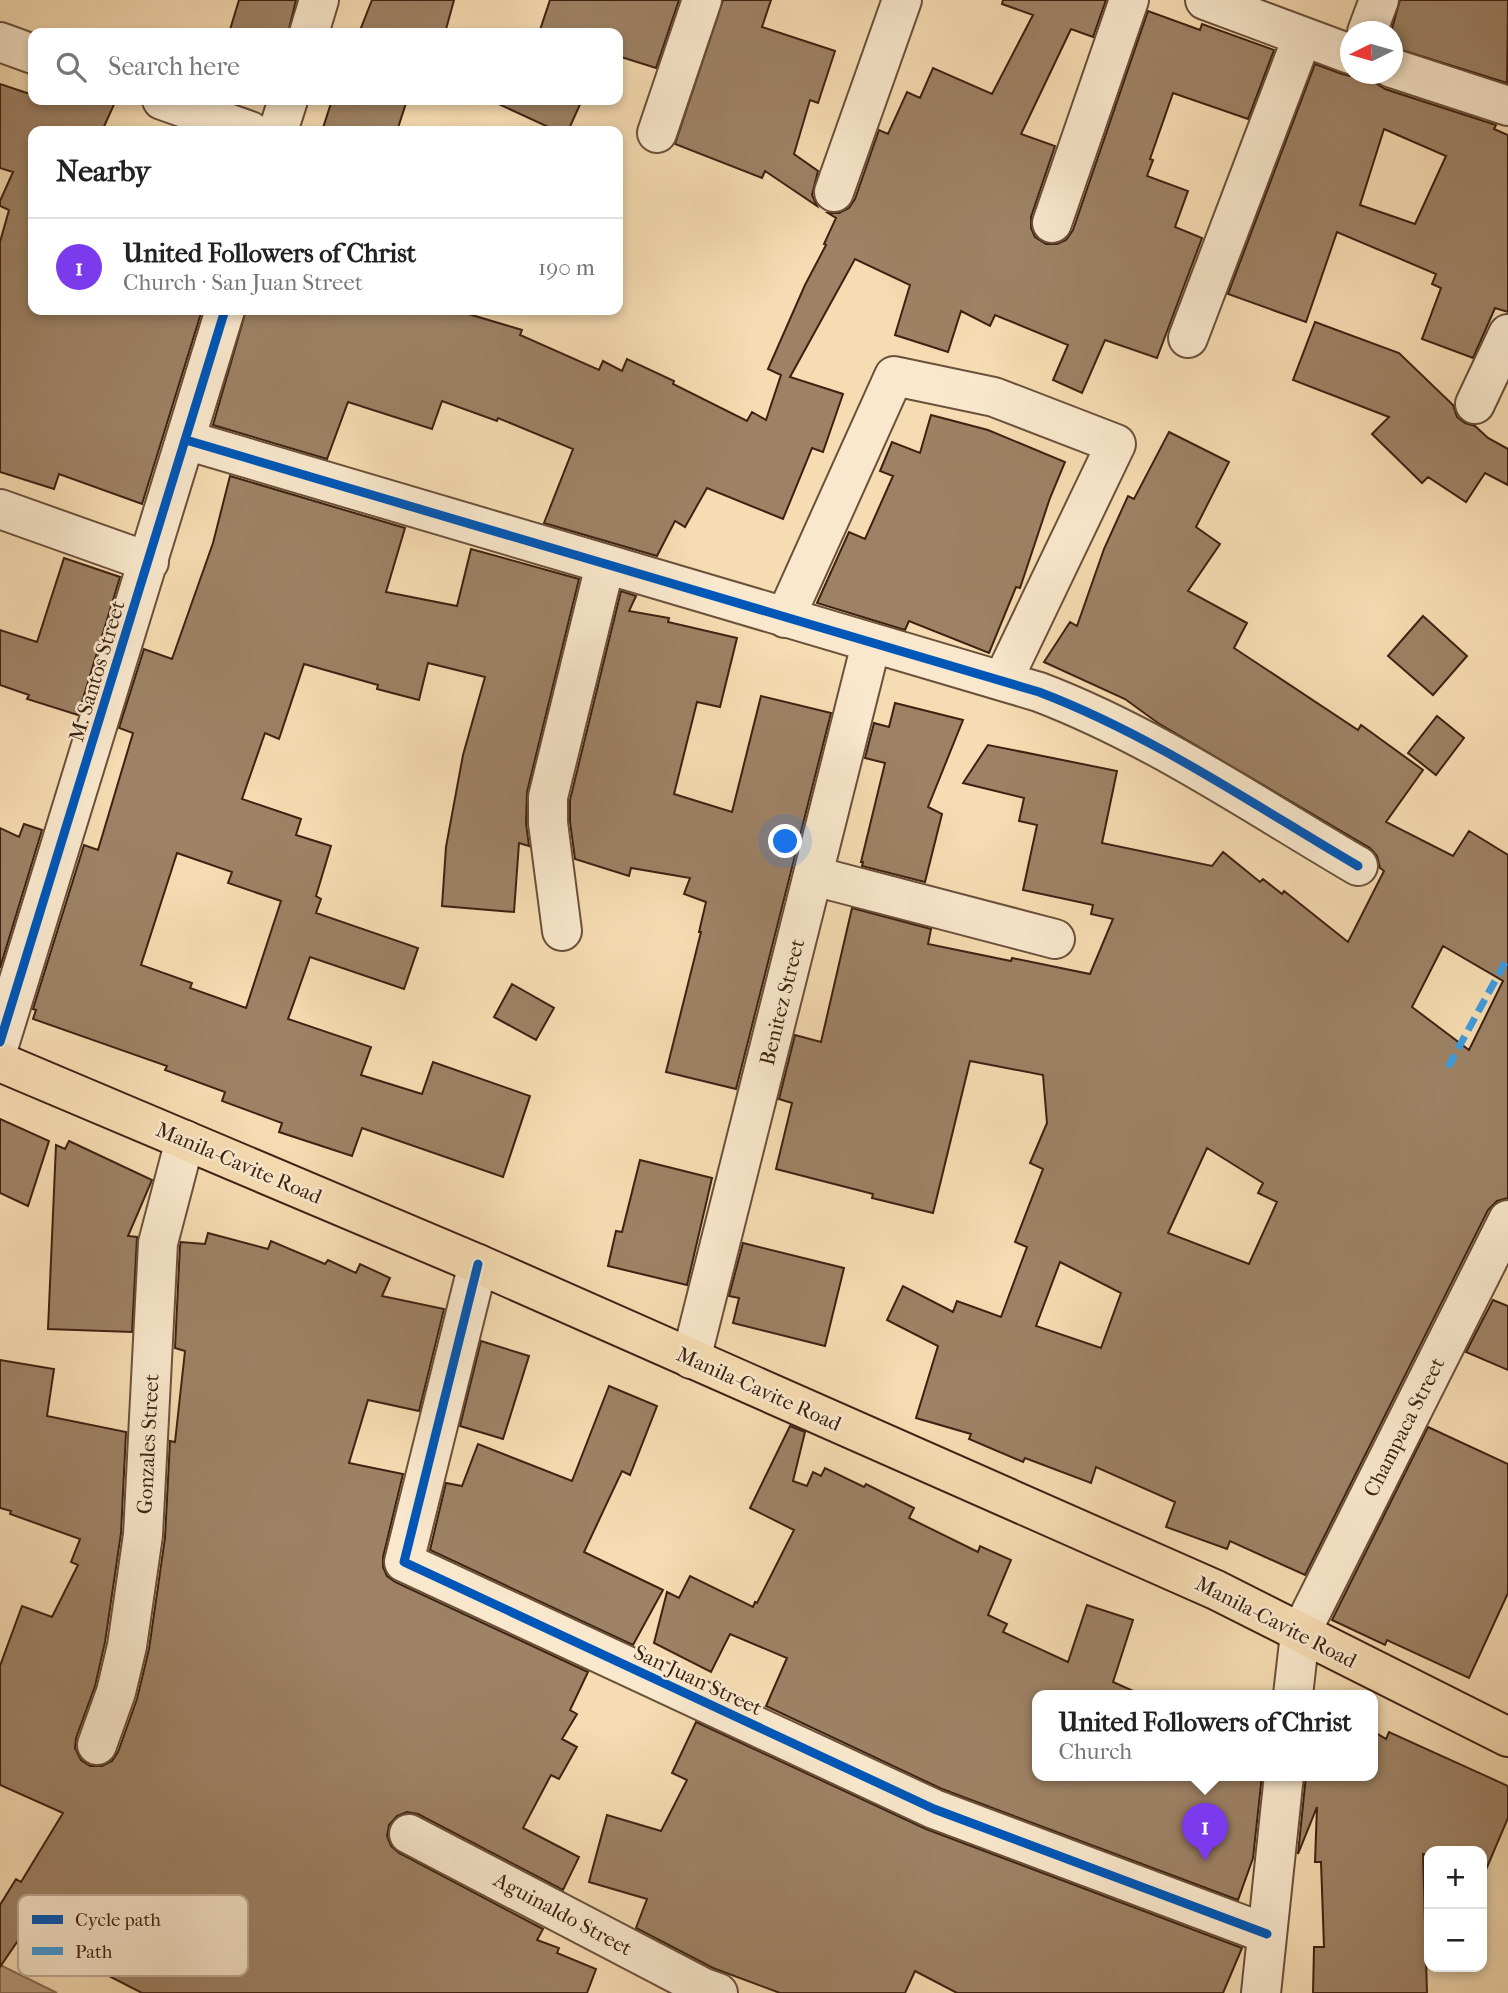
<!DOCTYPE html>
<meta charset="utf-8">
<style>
:root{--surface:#fff;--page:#f6f6f6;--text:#222;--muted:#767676;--line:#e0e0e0;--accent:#7c3aed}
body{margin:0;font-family:"IM FELL French Canon",serif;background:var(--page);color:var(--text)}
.controls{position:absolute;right:21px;bottom:21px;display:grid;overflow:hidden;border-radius:14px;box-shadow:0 4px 10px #0003}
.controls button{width:63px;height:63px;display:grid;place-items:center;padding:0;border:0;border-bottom:2px solid var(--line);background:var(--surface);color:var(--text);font:35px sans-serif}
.compass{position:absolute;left:1340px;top:21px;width:63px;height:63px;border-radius:50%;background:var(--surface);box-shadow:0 4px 10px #0003;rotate:265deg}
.you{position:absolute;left:786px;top:842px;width:24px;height:24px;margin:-18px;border:5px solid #fff;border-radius:50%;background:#1a73e8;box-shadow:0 0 0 10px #1a73e833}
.badge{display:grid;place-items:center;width:46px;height:46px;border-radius:50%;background:var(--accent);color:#fff;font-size:23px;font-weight:700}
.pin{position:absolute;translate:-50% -58px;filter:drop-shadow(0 2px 4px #0008)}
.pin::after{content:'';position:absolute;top:37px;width:24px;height:21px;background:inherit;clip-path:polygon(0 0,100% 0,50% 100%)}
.popup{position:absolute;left:1032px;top:1690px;width:346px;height:91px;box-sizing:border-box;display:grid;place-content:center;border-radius:14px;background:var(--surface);filter:drop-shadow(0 2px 5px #0005);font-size:23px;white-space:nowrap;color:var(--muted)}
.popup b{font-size:26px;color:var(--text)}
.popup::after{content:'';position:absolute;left:50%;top:100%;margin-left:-14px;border:14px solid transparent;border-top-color:var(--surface)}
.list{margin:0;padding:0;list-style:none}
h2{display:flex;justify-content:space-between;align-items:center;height:91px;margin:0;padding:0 28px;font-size:30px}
h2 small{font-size:23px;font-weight:400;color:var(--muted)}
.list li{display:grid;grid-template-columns:46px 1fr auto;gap:21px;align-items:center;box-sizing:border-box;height:98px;padding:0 28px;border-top:2px solid var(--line)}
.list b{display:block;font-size:26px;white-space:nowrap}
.list p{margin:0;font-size:23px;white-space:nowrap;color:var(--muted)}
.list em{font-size:23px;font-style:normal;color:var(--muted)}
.icon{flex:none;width:38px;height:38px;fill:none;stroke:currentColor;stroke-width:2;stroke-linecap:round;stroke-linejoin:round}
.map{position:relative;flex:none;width:1508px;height:1993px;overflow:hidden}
.search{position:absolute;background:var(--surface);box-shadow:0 4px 10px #0003;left:28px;top:28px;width:595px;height:77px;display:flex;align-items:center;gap:18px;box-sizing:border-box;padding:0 24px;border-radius:14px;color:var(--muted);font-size:26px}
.panel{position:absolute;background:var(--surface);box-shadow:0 4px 10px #0003;left:28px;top:126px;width:595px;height:189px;border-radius:14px}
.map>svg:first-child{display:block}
</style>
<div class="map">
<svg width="1508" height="1993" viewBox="0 0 1508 1993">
<rect width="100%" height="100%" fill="#f6dcb2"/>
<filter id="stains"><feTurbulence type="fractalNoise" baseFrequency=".00286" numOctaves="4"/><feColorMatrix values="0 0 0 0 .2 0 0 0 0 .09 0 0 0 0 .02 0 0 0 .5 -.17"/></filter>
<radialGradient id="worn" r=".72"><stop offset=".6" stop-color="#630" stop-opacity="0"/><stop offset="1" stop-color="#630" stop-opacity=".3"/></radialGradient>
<path fill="#b79c7c" stroke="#866b52" stroke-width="2" d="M 0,1965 L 57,1993 L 0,1993 Z"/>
<path fill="#9d8265" stroke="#3d2112" stroke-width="2" fill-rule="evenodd" d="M 239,0 L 296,0 L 288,33 L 229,33 Z
M 372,0 L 454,0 L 445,33 L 359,33 Z
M 550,0 L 679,0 L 656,68 L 618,56 L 618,33 L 539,33 Z
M 723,0 L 771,0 L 762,27 L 835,51 L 818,103 L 810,100 L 794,154 L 818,171 L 812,195 L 817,206 L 765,171 L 762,178 L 675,144 Z
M 1003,0 L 1106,0 L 1093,37 L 1071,29 L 1021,134 L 1055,146 L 1031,217 L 1031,228 L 1035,237 L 1046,244 L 1057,244 L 1066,240 L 1073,230 L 1148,11 L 1200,30 L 1202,24 L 1274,50 L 1248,119 L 1173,93 L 1150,159 L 1153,160 L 1147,176 L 1188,191 L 1175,227 L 1202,238 L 1157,358 L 1105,340 L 1082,393 L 1053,380 L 1068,345 L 995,315 L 990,326 L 961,311 L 948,352 L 895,335 L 910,285 L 855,259 L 790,377 L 843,394 L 823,452 L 812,448 L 783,519 L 707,488 L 685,527 L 675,521 L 657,556 L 544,523 L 573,449 L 498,418 L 497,421 L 442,401 L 432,429 L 348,402 L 327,459 L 213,425 L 246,310 L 455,310 L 522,330 L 520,335 L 599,370 L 603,361 L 622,371 L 627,359 L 674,381 L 673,384 L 747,421 L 752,412 L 766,420 L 781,375 L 768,369 L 805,285 L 826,245 L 824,244 L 836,218 L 828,213 L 839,213 L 849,208 L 855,199 L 879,130 L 888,134 L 907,92 L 920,98 L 933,68 L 992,94 L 1033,15 L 1002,4 Z
M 1400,0 L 1508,0 L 1507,83 L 1392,47 L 1392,32 L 1391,32 Z
M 1315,64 L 1342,74 L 1368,80 L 1371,74 L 1376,83 L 1385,89 L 1496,125 L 1494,129 L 1508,135 L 1508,312 L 1495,308 L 1473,358 L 1422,339 L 1441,288 L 1432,284 L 1436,274 L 1337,232 L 1306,322 L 1228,294 ZM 1384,129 L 1446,156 L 1415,224 L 1360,205 Z
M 0,84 L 33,95 L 33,100 L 116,100 L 102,131 L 33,131 L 33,310 L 202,310 L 142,504 L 59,474 L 54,489 L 0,472 L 0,242 L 9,210 L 0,206 L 0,201 L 13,172 L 0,168 Z
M 332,100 L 407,100 L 397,131 L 322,131 Z
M 490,100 L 582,100 L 568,131 L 557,131 Z
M 1315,322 L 1399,353 L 1453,405 L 1457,417 L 1465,423 L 1475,426 L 1488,438 L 1508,449 L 1508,485 L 1485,473 L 1466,502 L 1428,477 L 1422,483 L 1372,434 L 1389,417 L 1293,380 Z
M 931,415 L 988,430 L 1065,462 L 1050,498 L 1020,588 L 1016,587 L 989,653 L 909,621 L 905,630 L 817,603 L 849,532 L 865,539 L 893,476 L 880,471 L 892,442 L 920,453 Z
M 1169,432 L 1229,462 L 1196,527 L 1220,544 L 1188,591 L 1247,623 L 1234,648 L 1358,730 L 1361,725 L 1423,770 L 1386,822 L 1453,856 L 1469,831 L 1508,855 L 1508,1198 L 1497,1201 L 1488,1210 L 1305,1575 L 1230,1541 L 1227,1549 L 1166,1527 L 1175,1502 L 1096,1467 L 1091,1483 L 1025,1458 L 1023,1462 L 969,1439 L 971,1434 L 916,1418 L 938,1346 L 887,1320 L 903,1286 L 953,1312 L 957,1301 L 1001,1317 L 1027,1247 L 1015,1242 L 1043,1169 L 1030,1163 L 1047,1123 L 1043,1075 L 970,1061 L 933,1213 L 872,1198 L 873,1194 L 776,1169 L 792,1103 L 779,1099 L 795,1035 L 821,1042 L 852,908 L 931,929 L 928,944 L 1011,961 L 1012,958 L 1090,974 L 1113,919 L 1091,914 L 1093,905 L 1023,890 L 1037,825 L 1019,821 L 1024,798 L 963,783 L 988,745 L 1117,771 L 1102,843 L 1212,866 L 1223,852 L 1260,882 L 1263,879 L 1282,894 L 1284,891 L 1348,942 L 1384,871 L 1380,868 L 1377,856 L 1370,848 L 1158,723 L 1125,699 L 1044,662 L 1070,622 L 1077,626 L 1104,549 L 1128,496 L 1134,499 ZM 1443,946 L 1503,981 L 1469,1050 L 1412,1007 ZM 1207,1148 L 1263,1183 L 1258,1193 L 1277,1202 L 1249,1264 L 1168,1233 ZM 1060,1262 L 1121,1293 L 1101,1348 L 1036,1326 Z
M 230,476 L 405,528 L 386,592 L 457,606 L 471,549 L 579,579 L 527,792 L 526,823 L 529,846 L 519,843 L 514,912 L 442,906 L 446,847 L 463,755 L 485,677 L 428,663 L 419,700 L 377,689 L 378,685 L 304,664 L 279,739 L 265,733 L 242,799 L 301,819 L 296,835 L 331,846 L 316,896 L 321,899 L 316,913 L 418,948 L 404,989 L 310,957 L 288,1019 L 371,1047 L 361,1075 L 422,1094 L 433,1062 L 530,1096 L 503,1177 L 362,1128 L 352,1156 L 279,1132 L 282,1123 L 222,1101 L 225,1092 L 165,1070 L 167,1066 L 33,1019 L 36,1010 L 33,1009 L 84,845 L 98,850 L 133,733 L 119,728 L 144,649 L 172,659 L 213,543 ZM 177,853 L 232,872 L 228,883 L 281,901 L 246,1008 L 190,988 L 192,983 L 141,965 Z
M 64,558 L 120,577 L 78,715 L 27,699 L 29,695 L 0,685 L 0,630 L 37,642 Z
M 621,591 L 636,596 L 629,611 L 669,618 L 668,622 L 737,638 L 720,707 L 697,702 L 674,794 L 732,812 L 761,696 L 831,713 L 736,1089 L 666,1072 L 701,932 L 699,932 L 706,902 L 684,894 L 690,878 L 631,868 L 629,876 L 575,859 L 570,822 L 570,800 Z
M 1423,616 L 1467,656 L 1433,695 L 1388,656 Z
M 895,703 L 963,720 L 928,807 L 942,814 L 925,882 L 862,866 L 863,862 L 861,862 L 885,763 L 865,758 L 874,723 L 889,727 Z
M 1437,716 L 1464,738 L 1436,775 L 1408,753 Z
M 24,824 L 42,830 L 0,968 L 0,828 L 19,837 Z
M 512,984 L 554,1008 L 536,1040 L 494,1017 Z
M 0,1119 L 49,1141 L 28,1206 L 0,1193 Z
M 69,1141 L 152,1180 L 128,1236 L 137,1237 L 132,1332 L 48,1329 L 56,1145 L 65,1149 Z
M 640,1160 L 712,1178 L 687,1285 L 608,1266 L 616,1231 L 622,1232 Z
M 208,1233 L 268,1249 L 271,1241 L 325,1264 L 328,1260 L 356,1273 L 360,1264 L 390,1278 L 382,1296 L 444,1309 L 419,1411 L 368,1400 L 349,1463 L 403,1474 L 383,1557 L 383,1567 L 387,1576 L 395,1582 L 588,1672 L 570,1710 L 577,1714 L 562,1739 L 577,1747 L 559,1779 L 551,1775 L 523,1828 L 579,1857 L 563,1890 L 418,1814 L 407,1812 L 397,1816 L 389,1825 L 387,1836 L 391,1846 L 399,1853 L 543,1929 L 537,1940 L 559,1948 L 557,1953 L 596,1969 L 587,1993 L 142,1993 L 105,1974 L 119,1947 L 76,1913 L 56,1939 L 32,1920 L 0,1967 L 0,1905 L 16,1879 L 21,1882 L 63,1813 L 0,1785 L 0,1666 L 22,1606 L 52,1617 L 78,1565 L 71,1562 L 80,1539 L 10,1514 L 11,1511 L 0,1508 L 0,1360 L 54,1369 L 47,1416 L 126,1432 L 121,1533 L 105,1642 L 95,1686 L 76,1738 L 75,1748 L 81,1760 L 90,1766 L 102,1766 L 112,1761 L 118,1752 L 137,1699 L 149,1649 L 165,1538 L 170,1441 L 175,1442 L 185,1351 L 175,1348 L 180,1246 L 181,1242 L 205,1244 Z
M 743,1243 L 844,1268 L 825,1346 L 733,1323 L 739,1298 L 729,1296 Z
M 1493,1300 L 1508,1306 L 1508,1370 L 1466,1352 Z
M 481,1341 L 529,1356 L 503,1439 L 460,1426 Z
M 609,1386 L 657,1406 L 630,1475 L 622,1471 L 584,1552 L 663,1590 L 633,1645 L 430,1550 L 446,1483 L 462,1486 L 478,1444 L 572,1481 Z
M 790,1426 L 805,1432 L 793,1481 L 807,1486 L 813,1472 L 821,1476 L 825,1468 L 864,1487 L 866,1484 L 914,1508 L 909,1518 L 978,1552 L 980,1546 L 1011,1560 L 988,1615 L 1007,1624 L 1003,1632 L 1068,1662 L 1087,1605 L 1133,1620 L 1113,1682 L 1142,1695 L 1037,1695 L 1037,1775 L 1262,1775 L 1253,1858 L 1238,1900 L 942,1789 L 766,1706 L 787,1658 L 730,1634 L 711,1672 L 654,1643 L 667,1592 L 679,1598 L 690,1576 L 753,1607 L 755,1602 L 757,1603 L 794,1530 L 750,1508 Z
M 1428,1427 L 1508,1464 L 1508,1593 L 1469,1678 L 1387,1640 L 1385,1645 L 1332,1620 Z
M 696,1722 L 926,1829 L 1242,1948 L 1223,1993 L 957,1993 L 915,1971 L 905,1993 L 780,1993 L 713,1968 L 636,1928 L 647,1899 L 589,1882 L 607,1815 L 661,1831 L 687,1780 L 672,1773 Z
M 1373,1731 L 1386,1739 L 1389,1732 L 1508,1786 L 1508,1818 L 1485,1872 L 1482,1871 L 1482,1851 L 1429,1851 L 1429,1856 L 1423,1854 L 1427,1993 L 1313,1993 L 1314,1947 L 1324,1947 L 1321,1862 L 1315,1862 L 1317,1807 L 1298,1854 L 1306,1775 L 1373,1775 Z"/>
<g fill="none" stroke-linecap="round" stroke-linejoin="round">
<defs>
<path id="minor" d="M 1205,0 L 1350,54
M 1367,32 L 1379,0
M 309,33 L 319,0
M 0,42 L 33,54
M 1392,68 L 1508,106
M 162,100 L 250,131
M 278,131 L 288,100
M 657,133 L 702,0
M 834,192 L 902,0
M 1052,223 L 1129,0
M 1188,338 L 1302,38
M 1475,404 L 1508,334
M 186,440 L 1039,692 C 1152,735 1254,805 1358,866
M 0,509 L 149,562
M 785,618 L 894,376 L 994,397 L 1116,444 L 1003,680
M 814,876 L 1055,939
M 562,931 L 548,823 L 548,797 L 605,565
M 0,1042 L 225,310
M 478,1264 L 404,1562 L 934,1809 L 1267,1934
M 691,1359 L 871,644
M 1293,1695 L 1300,1634 L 1508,1220
M 97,1745 L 116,1692 L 127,1646 L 143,1535 L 158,1243 L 185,1140
M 409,1834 L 704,1988 L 718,1993
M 1261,1993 L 1284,1775"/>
<path id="major" d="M 0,1062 L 478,1264 L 1216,1590 L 1508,1737"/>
</defs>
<use href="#minor" stroke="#6b503a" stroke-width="42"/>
<use href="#major" stroke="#3d2112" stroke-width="42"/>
<use href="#minor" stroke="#f9e8cd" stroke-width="38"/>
<use href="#major" stroke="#f6dcb2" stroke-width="38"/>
<path stroke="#3f9bde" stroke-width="7" stroke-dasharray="14 7" stroke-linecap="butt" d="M 1448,1067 L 1508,957"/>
<defs>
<path id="cycleway" d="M 186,440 L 1039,692 C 1152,735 1254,805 1358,866
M 0,1042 L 225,310
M 478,1264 L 404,1562 L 934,1809 L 1267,1934"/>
</defs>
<use href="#cycleway" stroke="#f9e8cd" stroke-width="13"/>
<use href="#cycleway" stroke="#0057b8" stroke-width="9"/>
</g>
<g text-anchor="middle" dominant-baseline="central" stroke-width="5" stroke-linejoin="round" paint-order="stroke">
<g font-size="21" fill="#3d2112" stroke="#f9e8cd">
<text transform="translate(97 671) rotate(-73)">M. Santos Street</text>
<text transform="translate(782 1002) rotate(-76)">Benitez Street</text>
<text transform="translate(239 1163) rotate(23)">Manila-Cavite Road</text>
<text transform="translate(759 1389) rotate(24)">Manila-Cavite Road</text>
<text transform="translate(1404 1427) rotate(-63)">Champaca Street</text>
<text transform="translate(148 1444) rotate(-87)">Gonzales Street</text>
<text transform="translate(1276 1622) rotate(27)">Manila-Cavite Road</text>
<text transform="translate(698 1680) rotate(25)">San Juan Street</text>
<text transform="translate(563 1914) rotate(28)">Aguinaldo Street</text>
</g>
</g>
<rect x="18" y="1895" width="230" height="81" rx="10" fill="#f9e8cd" stroke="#c1ac95" stroke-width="2"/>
<rect x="32" y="1915" width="31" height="9" fill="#0057b8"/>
<rect x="32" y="1947" width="31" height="8" fill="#3f9bde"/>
<g font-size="19" fill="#3d2112">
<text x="75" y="1926">Cycle path</text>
<text x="75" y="1958">Path</text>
</g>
<rect width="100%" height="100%" filter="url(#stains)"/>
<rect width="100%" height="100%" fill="url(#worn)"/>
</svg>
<div class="controls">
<button>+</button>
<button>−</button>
</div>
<svg class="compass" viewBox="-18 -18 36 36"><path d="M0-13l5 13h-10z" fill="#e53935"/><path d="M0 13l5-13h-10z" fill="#767676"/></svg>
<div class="you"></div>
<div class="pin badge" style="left:1205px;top:1861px">1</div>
<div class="popup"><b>United Followers of Christ</b>Church</div>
<div class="search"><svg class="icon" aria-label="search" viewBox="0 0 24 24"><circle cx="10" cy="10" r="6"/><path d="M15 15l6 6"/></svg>Search here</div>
<section class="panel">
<h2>Nearby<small></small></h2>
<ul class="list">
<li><span class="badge">1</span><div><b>United Followers of Christ</b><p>Church · San Juan Street</p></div><em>190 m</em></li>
</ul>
</section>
</div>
